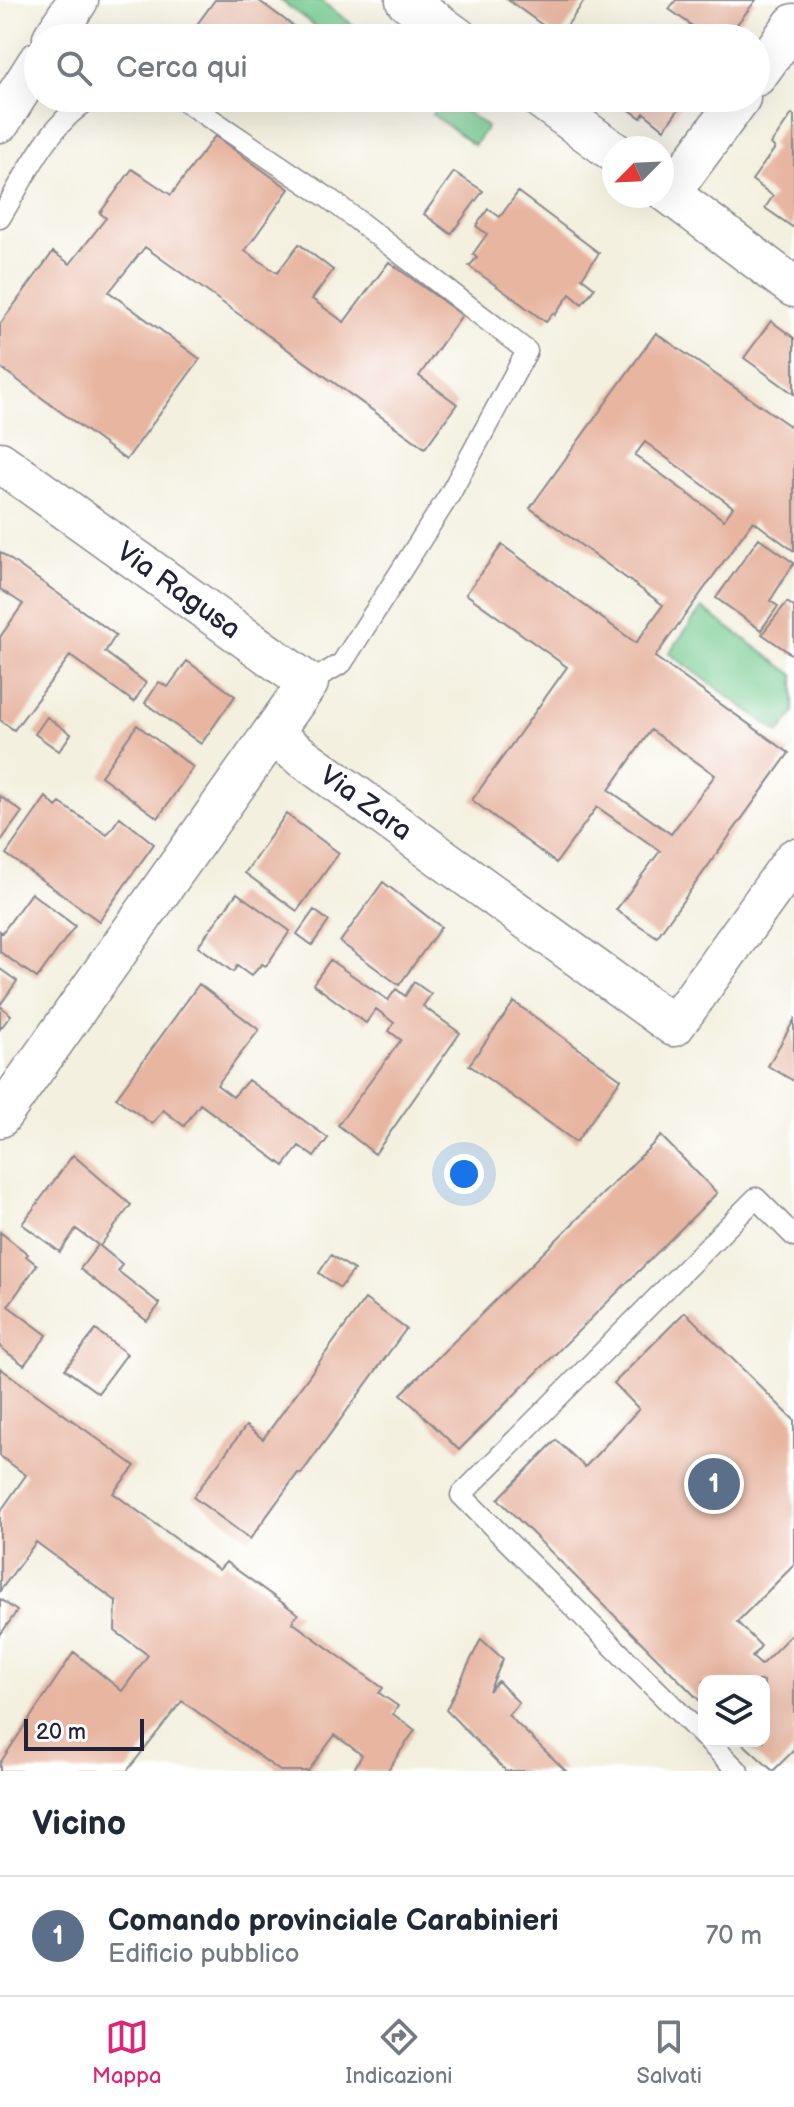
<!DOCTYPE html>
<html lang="it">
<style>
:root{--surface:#fff;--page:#f6f6f7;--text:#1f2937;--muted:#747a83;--line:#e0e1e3;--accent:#db2777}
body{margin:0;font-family:"Balsamiq Sans",sans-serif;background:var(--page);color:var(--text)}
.controls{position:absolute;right:24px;bottom:24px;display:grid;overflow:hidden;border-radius:16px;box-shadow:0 8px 32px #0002}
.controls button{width:72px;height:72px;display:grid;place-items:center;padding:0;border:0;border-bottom:2px solid var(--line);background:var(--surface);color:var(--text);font:40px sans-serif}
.compass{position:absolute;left:602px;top:136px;width:72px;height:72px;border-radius:50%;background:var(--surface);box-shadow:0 8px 32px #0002;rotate:246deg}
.scale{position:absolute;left:24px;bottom:20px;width:120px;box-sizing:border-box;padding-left:8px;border:4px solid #22223b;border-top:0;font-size:22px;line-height:28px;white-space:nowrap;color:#22223b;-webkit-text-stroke:6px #fff;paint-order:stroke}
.you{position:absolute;left:464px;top:1174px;width:28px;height:28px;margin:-20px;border:6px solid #fff;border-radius:50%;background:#1a73e8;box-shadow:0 0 0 12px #1a73e833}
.badge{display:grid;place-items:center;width:52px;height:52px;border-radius:50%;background:var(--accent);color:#fff;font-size:26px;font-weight:700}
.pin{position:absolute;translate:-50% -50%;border:4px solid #fff;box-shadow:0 2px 8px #0006}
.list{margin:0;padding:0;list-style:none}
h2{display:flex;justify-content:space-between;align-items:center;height:104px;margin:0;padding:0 32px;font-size:34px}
h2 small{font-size:26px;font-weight:400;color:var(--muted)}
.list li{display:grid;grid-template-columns:52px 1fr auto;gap:24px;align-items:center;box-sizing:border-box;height:120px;padding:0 32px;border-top:2px solid var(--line)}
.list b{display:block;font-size:30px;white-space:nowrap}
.list p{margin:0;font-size:26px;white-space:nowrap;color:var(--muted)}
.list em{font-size:26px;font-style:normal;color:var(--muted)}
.icon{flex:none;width:44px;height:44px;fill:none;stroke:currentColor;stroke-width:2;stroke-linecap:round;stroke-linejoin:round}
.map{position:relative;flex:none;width:794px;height:1771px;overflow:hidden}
.search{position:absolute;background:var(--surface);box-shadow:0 8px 32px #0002;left:24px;right:24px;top:24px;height:88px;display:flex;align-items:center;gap:20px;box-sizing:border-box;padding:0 28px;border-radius:44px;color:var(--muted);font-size:30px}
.sheet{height:224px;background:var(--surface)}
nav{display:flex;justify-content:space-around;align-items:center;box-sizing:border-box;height:112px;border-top:2px solid var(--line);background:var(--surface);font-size:22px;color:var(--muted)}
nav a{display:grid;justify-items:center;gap:4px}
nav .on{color:var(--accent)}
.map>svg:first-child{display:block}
</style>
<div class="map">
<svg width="794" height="1771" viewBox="0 0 794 1771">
<rect width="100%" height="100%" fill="#fff"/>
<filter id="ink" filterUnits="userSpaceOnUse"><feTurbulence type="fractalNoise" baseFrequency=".0125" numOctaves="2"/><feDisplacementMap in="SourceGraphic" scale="16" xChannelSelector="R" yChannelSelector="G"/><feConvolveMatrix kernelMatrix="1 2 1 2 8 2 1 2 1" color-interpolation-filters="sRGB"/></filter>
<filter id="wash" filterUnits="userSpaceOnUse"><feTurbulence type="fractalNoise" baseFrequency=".006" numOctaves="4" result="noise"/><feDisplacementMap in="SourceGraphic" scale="32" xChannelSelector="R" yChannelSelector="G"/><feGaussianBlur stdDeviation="1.8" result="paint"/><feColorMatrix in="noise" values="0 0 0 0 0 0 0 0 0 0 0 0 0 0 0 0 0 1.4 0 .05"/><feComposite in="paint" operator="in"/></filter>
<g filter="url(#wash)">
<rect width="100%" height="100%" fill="#f3f0df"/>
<path fill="#75cb90" stroke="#4c7666" stroke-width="2" d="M 280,0 L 320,0 L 370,38 L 331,38 Z
M 444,98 L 449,98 L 487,127 L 474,145 L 432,114 Z
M 702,608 L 794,675 L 794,713 L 779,733 L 669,653 Z"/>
<g id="blocks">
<path fill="#e7b5a0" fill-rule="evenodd" d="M 215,0 L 258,0 L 303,33 L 300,38 L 187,38 Z
M 508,0 L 585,0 L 559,37 Z
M 676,0 L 756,0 L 726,38 L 709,38 L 669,9 Z
M 613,98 L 687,98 L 664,129 L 644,113 L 641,118 Z
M 792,114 L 794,116 L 794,228 L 765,208 L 773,196 L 752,180 L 775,148 L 771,144 Z
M 215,136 L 289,189 L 245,251 L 277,273 L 299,244 L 333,270 L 312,299 L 344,322 L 389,262 L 462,315 L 419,376 L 457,404 L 425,448 L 145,247 L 109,292 L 200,359 L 126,460 L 0,367 L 0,324 L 53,252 L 70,264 L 106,218 L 100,213 L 132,169 L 171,195 Z
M 454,172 L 483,191 L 451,234 L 424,214 Z
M 518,192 L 599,253 L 582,278 L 595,288 L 582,304 L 570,294 L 555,315 L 553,313 L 546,322 L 469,266 L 477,258 L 473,254 L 487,234 L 476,226 L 488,209 L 500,217 Z
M 771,321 L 794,338 L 794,394 L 744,358 Z
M 656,333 L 790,426 L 794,421 L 794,551 L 753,521 L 655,657 L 789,753 L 657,937 L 616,910 L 660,851 L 597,807 L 556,863 L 472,800 L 567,667 L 466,594 L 502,545 L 636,643 L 663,605 L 530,508 ZM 645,442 L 733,507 L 724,520 L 635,455 ZM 651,730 L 715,775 L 671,834 L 609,790 Z
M 759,538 L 794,563 L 770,601 L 778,606 L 761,630 L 716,598 Z
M 0,552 L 116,635 L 105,652 L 146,683 L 134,702 L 70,656 L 14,730 L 0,720 L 0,637 L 23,604 L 0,589 Z
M 787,602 L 794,607 L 794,656 L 762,634 Z
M 187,661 L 235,696 L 201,744 L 145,703 L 159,682 L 168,687 Z
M 47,717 L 71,734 L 59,751 L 35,734 Z
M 137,725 L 193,767 L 158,818 L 101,776 Z
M 0,796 L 22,812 L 0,842 Z
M 46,797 L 56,807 L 60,803 L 107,835 L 120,817 L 154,844 L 99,921 L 6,854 Z
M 286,814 L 339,853 L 297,911 L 245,873 Z
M 383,882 L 441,927 L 399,985 L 340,942 Z
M 31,893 L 75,926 L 37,978 L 0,952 L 0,931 L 2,933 Z
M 237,893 L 290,931 L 266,966 L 262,964 L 251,976 L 237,966 L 233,972 L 198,946 Z
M 314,910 L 329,921 L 312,945 L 297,934 Z
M 330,960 L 388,1000 L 396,989 L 405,996 L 414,982 L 431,994 L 423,1006 L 460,1033 L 375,1154 L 338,1125 L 401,1040 L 389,1031 L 394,1023 L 376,1009 L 366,1023 L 313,984 Z
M 0,969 L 17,981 L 0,1005 Z
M 199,984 L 259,1030 L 217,1085 L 233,1097 L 248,1080 L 328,1138 L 314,1157 L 299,1146 L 284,1166 L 200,1104 L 184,1126 L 163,1110 L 152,1124 L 116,1098 Z
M 514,1002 L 621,1079 L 576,1142 L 469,1065 Z
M 0,1006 L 11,1015 L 0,1029 Z
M 794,1020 L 794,1081 L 768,1066 Z
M 661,1136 L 717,1193 L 459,1450 L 401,1394 Z
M 73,1155 L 131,1205 L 100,1246 L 122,1264 L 118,1271 L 160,1304 L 147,1321 L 80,1269 L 98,1245 L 76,1229 L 60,1252 L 22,1224 Z
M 0,1232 L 28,1254 L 26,1256 L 37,1265 L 8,1306 L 47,1335 L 24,1365 L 0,1347 Z
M 331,1255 L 354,1270 L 340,1288 L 319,1273 Z
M 365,1299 L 406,1329 L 301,1474 L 298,1473 L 250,1539 L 193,1497 L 246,1426 L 263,1439 Z
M 685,1312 L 794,1420 L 794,1565 L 737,1622 L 761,1646 L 752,1657 L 761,1665 L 794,1632 L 794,1750 L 773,1771 L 740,1741 L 764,1741 L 764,1681 L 704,1681 L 704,1705 L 498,1499 L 556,1440 L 585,1467 L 639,1409 L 614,1383 Z
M 96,1330 L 127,1354 L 98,1393 L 65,1369 Z
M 0,1368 L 135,1466 L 113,1493 L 219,1570 L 226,1562 L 298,1614 L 292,1622 L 383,1688 L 379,1693 L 398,1706 L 393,1714 L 415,1730 L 387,1771 L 353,1771 L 362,1755 L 335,1735 L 308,1771 L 280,1771 L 182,1701 L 127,1771 L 0,1771 L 0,1763 L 74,1652 L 122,1691 L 148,1655 L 115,1631 L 116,1601 L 36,1542 L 0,1591 L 0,1512 L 26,1475 L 0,1456 Z
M 0,1599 L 17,1611 L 0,1635 Z
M 481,1639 L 503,1659 L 489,1691 L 498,1681 L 519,1703 L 508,1715 L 566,1771 L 506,1771 L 446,1710 Z"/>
</g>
</g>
<g filter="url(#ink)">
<use href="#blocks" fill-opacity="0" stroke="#8a898d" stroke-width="2"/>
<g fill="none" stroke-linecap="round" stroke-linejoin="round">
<defs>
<path id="lane" d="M 180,98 L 331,200 L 527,351 L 450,494 L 342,663 L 308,683
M 0,218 C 26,176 48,123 92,98
M 704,1737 L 461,1495 L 756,1198 L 794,1236
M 708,1741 L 738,1771"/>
<g id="street">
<path d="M 406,0 L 458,38"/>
<path d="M 53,38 L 78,0"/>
<path d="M 756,76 L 794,24"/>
<path d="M 540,98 L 614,152"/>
<path d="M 0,122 L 38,62"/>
<path d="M 662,188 L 794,287"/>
<path d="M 670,193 L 740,98"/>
<path id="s1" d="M 0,462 L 308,683 L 0,1117"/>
<path id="s2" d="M 272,735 L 674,1026 L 794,859"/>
</g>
</defs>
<use href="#lane" stroke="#8a898d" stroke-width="23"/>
<use href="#street" stroke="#8a898d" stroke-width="43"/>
<use href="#lane" stroke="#fff" stroke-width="20"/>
<use href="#street" stroke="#fff" stroke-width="40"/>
</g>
</g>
<g text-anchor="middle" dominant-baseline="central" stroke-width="6" stroke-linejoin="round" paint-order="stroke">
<g font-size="28" fill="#22223b" stroke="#fff">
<text stroke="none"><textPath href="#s1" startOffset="220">Via Ragusa</textPath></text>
<text stroke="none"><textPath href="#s2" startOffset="116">Via Zara</textPath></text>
</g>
</g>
</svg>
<div class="controls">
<button><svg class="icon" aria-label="layers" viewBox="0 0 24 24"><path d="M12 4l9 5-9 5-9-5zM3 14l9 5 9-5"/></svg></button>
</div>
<svg class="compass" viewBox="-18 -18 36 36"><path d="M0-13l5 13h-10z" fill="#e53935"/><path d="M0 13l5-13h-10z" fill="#747a83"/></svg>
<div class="scale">20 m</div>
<div class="you"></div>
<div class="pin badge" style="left:714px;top:1484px;background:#5c6f8a">1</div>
<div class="search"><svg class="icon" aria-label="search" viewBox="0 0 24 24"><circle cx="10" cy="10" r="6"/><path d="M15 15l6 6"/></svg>Cerca qui</div>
</div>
<section class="sheet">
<h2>Vicino<small></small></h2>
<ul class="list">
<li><span class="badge" style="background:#5c6f8a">1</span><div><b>Comando provinciale Carabinieri</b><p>Edificio pubblico</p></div><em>70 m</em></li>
</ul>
</section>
<nav>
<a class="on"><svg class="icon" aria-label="map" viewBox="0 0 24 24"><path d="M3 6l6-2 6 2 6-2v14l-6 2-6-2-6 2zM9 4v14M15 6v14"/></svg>Mappa</a>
<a><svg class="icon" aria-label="directions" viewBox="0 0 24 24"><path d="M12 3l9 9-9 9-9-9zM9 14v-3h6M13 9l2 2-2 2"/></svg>Indicazioni</a>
<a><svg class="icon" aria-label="saved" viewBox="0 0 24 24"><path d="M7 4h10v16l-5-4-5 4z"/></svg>Salvati</a>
</nav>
